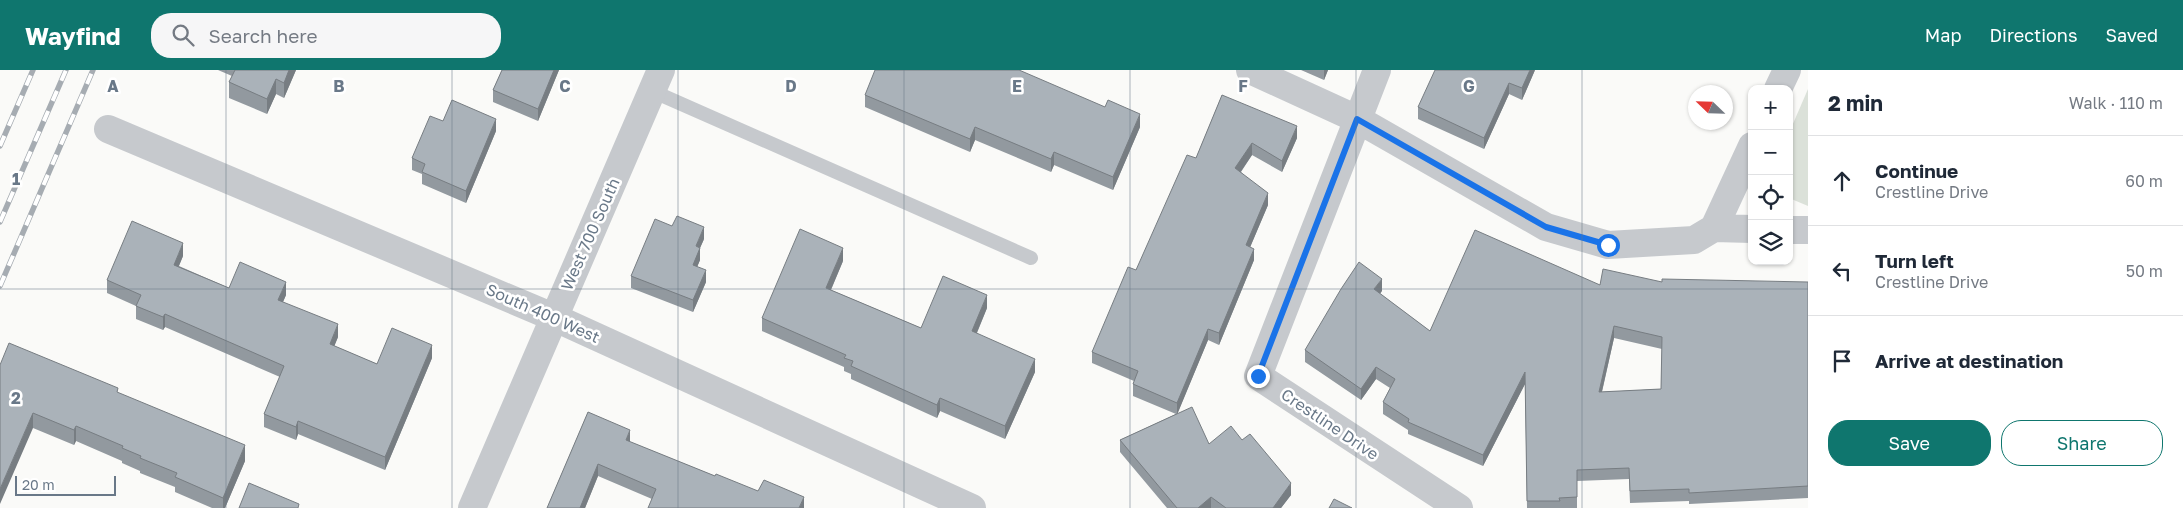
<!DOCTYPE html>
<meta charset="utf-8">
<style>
:root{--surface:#fff;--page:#f6f6f7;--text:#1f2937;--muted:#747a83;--line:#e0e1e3;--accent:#0f766e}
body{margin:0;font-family:"Golos Text",sans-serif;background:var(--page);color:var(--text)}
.controls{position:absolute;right:15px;top:15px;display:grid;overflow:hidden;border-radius:10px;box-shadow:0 1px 4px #0004}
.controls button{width:45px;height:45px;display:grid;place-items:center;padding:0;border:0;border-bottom:1px solid var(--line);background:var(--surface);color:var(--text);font:25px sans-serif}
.compass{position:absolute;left:1688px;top:15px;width:45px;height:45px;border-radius:50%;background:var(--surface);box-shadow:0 1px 4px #0004;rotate:293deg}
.scale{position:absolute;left:15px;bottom:12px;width:101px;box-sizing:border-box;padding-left:5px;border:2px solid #697888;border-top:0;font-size:14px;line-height:18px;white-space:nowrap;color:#697888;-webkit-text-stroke:4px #fff;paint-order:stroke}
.stop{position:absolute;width:15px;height:15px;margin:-11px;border:4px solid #1a73e8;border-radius:50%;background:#fff}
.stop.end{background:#1a73e8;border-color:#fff;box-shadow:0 1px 5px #0008}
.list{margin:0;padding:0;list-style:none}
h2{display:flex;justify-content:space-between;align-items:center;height:65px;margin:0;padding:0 20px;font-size:21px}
h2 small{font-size:16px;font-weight:400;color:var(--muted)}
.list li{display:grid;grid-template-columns:32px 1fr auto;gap:15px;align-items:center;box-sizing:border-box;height:90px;padding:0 20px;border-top:1px solid var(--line)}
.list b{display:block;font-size:19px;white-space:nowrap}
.list p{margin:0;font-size:16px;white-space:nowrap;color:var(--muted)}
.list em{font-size:16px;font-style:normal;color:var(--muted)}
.actions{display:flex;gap:10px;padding:15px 20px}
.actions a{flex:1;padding:11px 0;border:1px solid var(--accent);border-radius:20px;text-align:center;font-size:18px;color:var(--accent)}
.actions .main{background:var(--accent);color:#fff}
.icon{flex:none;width:28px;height:28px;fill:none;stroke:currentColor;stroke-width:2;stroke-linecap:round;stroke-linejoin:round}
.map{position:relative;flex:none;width:1808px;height:438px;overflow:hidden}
header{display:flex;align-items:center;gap:30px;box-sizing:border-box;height:70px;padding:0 25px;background:var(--accent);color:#fff}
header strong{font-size:24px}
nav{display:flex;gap:28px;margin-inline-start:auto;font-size:18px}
.search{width:350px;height:45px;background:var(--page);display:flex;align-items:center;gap:12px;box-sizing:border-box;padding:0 18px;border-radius:20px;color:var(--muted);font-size:19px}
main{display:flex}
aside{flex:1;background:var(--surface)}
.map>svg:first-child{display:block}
</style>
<header>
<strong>Wayfind</strong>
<div class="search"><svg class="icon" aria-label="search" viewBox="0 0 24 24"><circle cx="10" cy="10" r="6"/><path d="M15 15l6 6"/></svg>Search here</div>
<nav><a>Map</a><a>Directions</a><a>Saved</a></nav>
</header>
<main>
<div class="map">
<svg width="1808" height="438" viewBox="0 0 1808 438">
<rect width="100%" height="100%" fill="#fafaf8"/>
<path fill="#dbe1d9" d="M 1808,19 L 1808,136 L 1789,128 L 1789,63 Z"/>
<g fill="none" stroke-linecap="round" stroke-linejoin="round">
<path stroke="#c6c9cd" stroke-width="14" d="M 652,21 L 1031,188"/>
<path stroke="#c6c9cd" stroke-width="28" d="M 1250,0 L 1357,49 L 1546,157 L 1608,175 L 1694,170 L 1714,158 L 1752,76
M 1377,0 L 1258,306 L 1459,438
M 1778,19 L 1787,0
M 108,59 L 553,247 L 972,438
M 1714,158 L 1752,159
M 1789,160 L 1808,160
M 472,438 L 661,0"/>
<defs>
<path id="rail" d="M 0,76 L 33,0
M 0,152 L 66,0
M 0,216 L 93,0"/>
</defs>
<use href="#rail" stroke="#a6acb2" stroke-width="5.5"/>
<use href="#rail" stroke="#fff" stroke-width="4" stroke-dasharray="11" stroke-linecap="butt"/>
</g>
<path fill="#92999f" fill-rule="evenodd" d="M 218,0 L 296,0 L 284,28 L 276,24 L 267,44 L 229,28 L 229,12 L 232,6 Z
M 502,0 L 559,0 L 538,51 L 493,32 L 493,20 Z
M 1301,0 L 1328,0 L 1324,10 Z
M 1535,0 L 1522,30 L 1509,24 L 1484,79 L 1418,49 L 1418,37 Z
M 865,25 L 1140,57 L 1113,120 L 1054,95 L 1051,102 L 975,70 L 970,82 L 865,37 Z
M 1222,25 L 1297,68 L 1282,102 L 1252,85 L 1241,102 L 1268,135 L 1250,177 L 1254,190 L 1219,275 L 1208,270 L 1177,344 L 1209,374 L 1242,370 L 1291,425 L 1281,438 L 1167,438 L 1120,382 L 1120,370 L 1176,344 L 1133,326 L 1133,314 L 1134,311 L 1092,293 L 1092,282 L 1196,88 Z
M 443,51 L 496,61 L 466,133 L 422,114 L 422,104 L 412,100 L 412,88 Z
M 704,169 L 700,178 L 700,190 L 697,197 L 706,212 L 693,242 L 631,218 L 631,206 Z
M 183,186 L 179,196 L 229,218 L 286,225 L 283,232 L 338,267 L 334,276 L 377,294 L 432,288 L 385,400 L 298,364 L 296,370 L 264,357 L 264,344 L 280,307 L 165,257 L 163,260 L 136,249 L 136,236 L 107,223 L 107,210 Z
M 843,191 L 831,220 L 921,258 L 987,238 L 977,263 L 1035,302 L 1005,369 L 940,341 L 937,348 L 851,309 L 851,304 L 844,301 L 844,297 L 762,261 L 762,248 Z
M 1662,212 L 1808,212 L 1808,428 L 1689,434 L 1689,431 L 1630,433 L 1629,409 L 1577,411 L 1577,438 L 1527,438 L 1525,314 L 1483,396 L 1408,364 L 1408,360 L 1383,344 L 1383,332 L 1390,318 L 1376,309 L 1361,330 L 1305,292 L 1305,280 L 1382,221 L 1380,224 L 1430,261 L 1600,215 ZM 1614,268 L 1662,279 L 1661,319 L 1602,322 Z
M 0,295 L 118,323 L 245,391 L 225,438 L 212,438 L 175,422 L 175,417 L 140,403 L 140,401 L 122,393 L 122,391 L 76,371 L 74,375 L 33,358 Z
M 588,342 L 630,372 L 715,406 L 804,438 L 652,429 L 598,406 L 585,438 L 547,438 Z"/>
<path fill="#777d82" d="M 289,0 L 296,0 L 284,28 L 284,13 Z
M 554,0 L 559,0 L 538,51 L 538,39 Z
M 1324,0 L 1328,0 L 1324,10 Z
M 1530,0 L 1535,0 L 1522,30 L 1522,18 Z
M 276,9 L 276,24 L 267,44 L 267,29 Z
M 1509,13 L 1509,24 L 1484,79 L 1484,68 Z
M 1140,44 L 1140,57 L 1113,120 L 1113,107 Z
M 496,49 L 496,61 L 466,133 L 466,121 Z
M 1297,56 L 1297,68 L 1282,102 L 1282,91 Z
M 975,57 L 975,70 L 970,82 L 970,69 Z
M 1252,73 L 1252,85 L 1235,110 L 1235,98 Z
M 1054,82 L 1054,95 L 1051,102 L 1051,89 Z
M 1268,123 L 1268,135 L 1246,187 L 1246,175 Z
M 704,157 L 704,169 L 700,178 L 700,190 L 693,207 L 693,195 L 696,176 Z
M 183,173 L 183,186 L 174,207 L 174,195 Z
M 843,178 L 843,191 L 826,231 L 826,218 Z
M 1254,179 L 1254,190 L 1219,275 L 1219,263 Z
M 706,200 L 706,212 L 693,242 L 693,230 Z
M 1382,209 L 1382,221 L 1374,231 L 1374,219 Z
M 286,212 L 286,225 L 278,243 L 278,230 Z
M 987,225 L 987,238 L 972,274 L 972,261 Z
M 165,244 L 165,257 L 163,260 L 163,247 Z
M 338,254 L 338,267 L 330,287 L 330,274 Z
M 1614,256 L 1614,268 L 1599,334 L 1599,322 Z
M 1208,259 L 1208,270 L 1177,345 L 1177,333 Z
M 432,275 L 432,288 L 385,400 L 385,387 Z
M 1035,289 L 1035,302 L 1005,369 L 1005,356 Z
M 1376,297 L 1376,309 L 1361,330 L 1361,319 Z
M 1525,302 L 1525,314 L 1483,396 L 1483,385 Z
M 940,328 L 940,341 L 937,348 L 937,335 Z
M 33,343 L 33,358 L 0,434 L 0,419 Z
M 298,351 L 298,364 L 296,370 L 296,357 Z
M 76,356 L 76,371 L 74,375 L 74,360 Z
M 630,360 L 630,372 L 626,370 Z
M 245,375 L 245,391 L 225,438 L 223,438 L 223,428 Z
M 598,394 L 598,406 L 585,438 L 580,438 Z
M 1291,413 L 1291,425 L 1281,438 L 1273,438 Z
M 804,427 L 804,438 L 799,438 Z
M 1211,427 L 1211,438 L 1198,438 Z"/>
<path fill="#aab2b9" stroke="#777d82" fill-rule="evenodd" d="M 235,0 L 289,0 L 284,13 L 276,9 L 267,29 L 229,12 Z
M 502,0 L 554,0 L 538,39 L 493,20 Z
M 875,0 L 1019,0 L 1105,37 L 1108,30 L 1140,44 L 1113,107 L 1054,82 L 1051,89 L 975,57 L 970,69 L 865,25 Z
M 1435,0 L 1530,0 L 1522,18 L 1509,13 L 1484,68 L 1418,37 Z
M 1222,25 L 1297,56 L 1282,91 L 1252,73 L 1235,98 L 1268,123 L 1246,175 L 1254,179 L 1219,263 L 1208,259 L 1177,333 L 1133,314 L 1138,301 L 1092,282 L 1128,197 L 1136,200 L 1187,85 L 1196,88 Z
M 452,30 L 496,49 L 466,121 L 422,102 L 425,94 L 412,88 L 430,46 L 443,51 Z
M 677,146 L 704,157 L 696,176 L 700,178 L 693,195 L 706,200 L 693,230 L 631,206 L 655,149 L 672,156 Z
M 132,151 L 183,173 L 174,195 L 229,218 L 240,192 L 286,212 L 278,230 L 338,254 L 330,274 L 377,294 L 392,258 L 432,275 L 385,387 L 298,351 L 296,357 L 264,344 L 284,296 L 165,244 L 163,247 L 136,236 L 141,225 L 107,210 Z
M 800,159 L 843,178 L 826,218 L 921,258 L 943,206 L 987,225 L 972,261 L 1035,289 L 1005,356 L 940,328 L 937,335 L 851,296 L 853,291 L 844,288 L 846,285 L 762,248 Z
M 1475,160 L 1600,215 L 1603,199 L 1662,212 L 1662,209 L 1808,212 L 1808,416 L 1689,423 L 1689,419 L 1630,421 L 1629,398 L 1577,400 L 1577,427 L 1559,428 L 1560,431 L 1527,431 L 1525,302 L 1483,385 L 1408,352 L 1409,349 L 1383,332 L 1395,309 L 1376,297 L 1361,319 L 1305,280 L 1341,219 L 1359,192 L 1382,209 L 1374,219 L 1430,261 ZM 1614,256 L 1662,267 L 1661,319 L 1599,322 Z
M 9,273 L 118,318 L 117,322 L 245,375 L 223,428 L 175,407 L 177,403 L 140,388 L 141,386 L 122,378 L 123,376 L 76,356 L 74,360 L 33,343 L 0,419 L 0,295 Z
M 1192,337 L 1209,374 L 1231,356 L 1242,370 L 1250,364 L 1291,413 L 1273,438 L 1226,438 L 1211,427 L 1198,438 L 1177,438 L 1120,370 Z
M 588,342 L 630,360 L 626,370 L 715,406 L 716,404 L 758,421 L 764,410 L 804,427 L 799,438 L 648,438 L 656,419 L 598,394 L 580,438 L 547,438 Z
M 249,413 L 299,434 L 298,438 L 239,438 Z
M 1334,429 L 1352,438 L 1329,438 Z"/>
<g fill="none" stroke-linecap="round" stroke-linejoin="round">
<path stroke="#1a73e8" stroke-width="6" d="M 1258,306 L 1357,49 L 1546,157 L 1608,175"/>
</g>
<path fill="none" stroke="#697888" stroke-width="1" stroke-opacity="0.55" d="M 226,0 L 226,438M 452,0 L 452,438M 678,0 L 678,438M 904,0 L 904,438M 1130,0 L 1130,438M 1356,0 L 1356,438M 1582,0 L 1582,438M 0,219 L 1808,219"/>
<g text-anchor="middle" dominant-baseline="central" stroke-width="5" stroke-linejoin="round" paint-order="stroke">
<g font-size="16" fill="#697888" stroke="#fff">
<text transform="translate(590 164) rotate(-66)">West 700 South</text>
<text transform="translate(543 243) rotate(24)">South 400 West</text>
<text transform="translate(1330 354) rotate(34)">Crestline Drive</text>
</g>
</g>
<g font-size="16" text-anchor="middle" font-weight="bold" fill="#697888" stroke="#fff" stroke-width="5" stroke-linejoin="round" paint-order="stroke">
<text x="113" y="22">A</text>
<text x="339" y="22">B</text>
<text x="565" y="22">C</text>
<text x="791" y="22">D</text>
<text x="1017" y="22">E</text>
<text x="1243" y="22">F</text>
<text x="1469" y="22">G</text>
<text x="16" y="115">1</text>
<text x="16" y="334">2</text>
</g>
</svg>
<div class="controls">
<button>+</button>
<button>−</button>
<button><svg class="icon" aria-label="locate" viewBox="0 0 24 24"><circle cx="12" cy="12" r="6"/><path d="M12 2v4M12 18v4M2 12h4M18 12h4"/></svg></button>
<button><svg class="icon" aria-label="layers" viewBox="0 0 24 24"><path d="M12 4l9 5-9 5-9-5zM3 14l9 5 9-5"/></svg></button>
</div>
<svg class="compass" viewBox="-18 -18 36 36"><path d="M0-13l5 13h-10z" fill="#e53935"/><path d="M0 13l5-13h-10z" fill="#747a83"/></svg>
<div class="scale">20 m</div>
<div class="stop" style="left:1608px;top:175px"></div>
<div class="stop end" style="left:1258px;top:306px"></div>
</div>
<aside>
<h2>2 min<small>Walk · 110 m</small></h2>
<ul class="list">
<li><svg class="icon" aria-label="ahead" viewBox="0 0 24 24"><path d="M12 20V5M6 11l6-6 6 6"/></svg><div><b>Continue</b><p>Crestline Drive</p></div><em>60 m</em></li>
<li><svg class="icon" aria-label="left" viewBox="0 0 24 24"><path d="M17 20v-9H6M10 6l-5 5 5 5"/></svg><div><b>Turn left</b><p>Crestline Drive</p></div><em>50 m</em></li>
<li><svg class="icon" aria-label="arrive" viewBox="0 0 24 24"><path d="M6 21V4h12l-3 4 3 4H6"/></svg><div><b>Arrive at destination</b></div></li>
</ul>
<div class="actions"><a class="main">Save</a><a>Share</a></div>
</aside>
</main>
